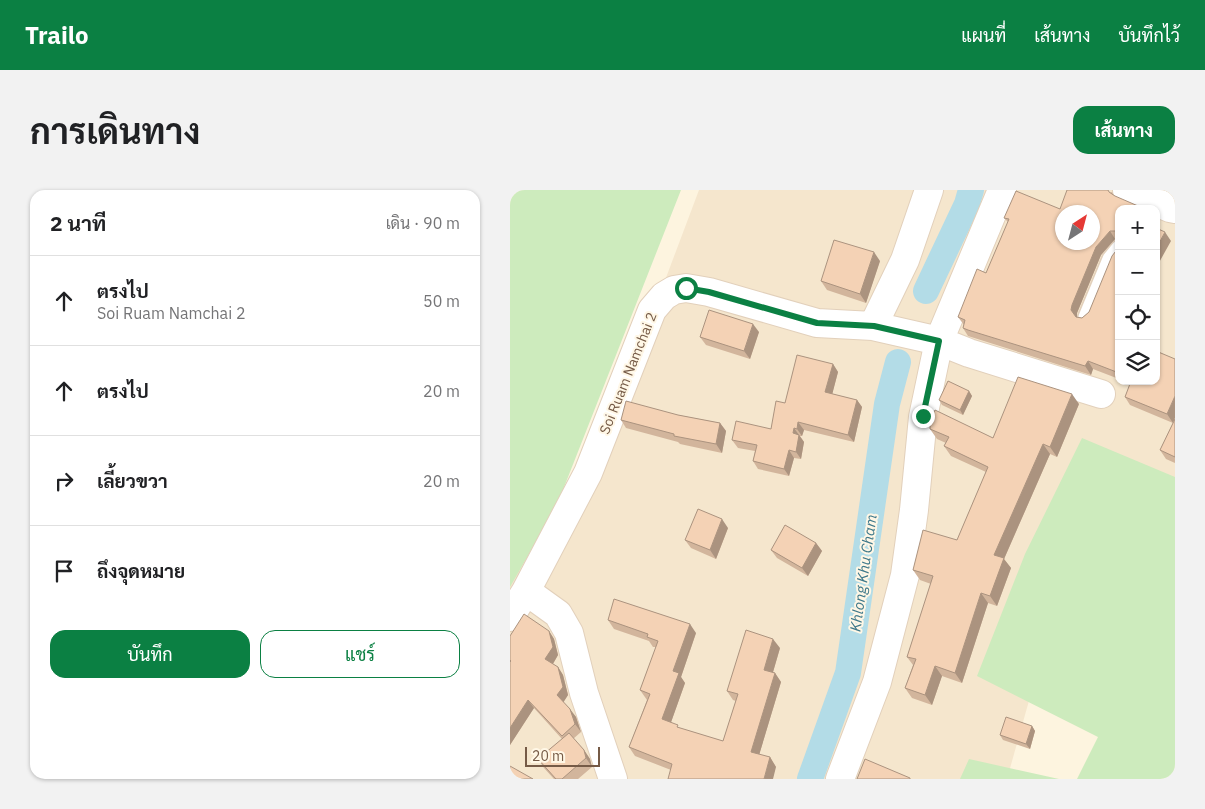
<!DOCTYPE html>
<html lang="th">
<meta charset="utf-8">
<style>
:root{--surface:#fff;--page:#f2f2f2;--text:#202124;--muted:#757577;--line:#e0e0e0;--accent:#0b8043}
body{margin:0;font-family:"IBM Plex Sans",Sarabun,sans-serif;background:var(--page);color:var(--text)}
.controls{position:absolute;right:15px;top:15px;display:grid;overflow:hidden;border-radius:10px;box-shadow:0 1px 4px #0004}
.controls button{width:45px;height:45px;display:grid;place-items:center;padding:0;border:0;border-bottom:1px solid var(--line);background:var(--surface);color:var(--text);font:25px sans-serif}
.compass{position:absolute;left:545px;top:15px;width:45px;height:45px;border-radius:50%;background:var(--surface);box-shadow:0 1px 4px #0004;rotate:36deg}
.scale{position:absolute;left:15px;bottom:12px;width:75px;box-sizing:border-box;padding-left:5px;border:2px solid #755a46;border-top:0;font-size:14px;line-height:18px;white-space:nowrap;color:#755a46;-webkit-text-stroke:4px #fff7e6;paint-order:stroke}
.stop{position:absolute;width:15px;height:15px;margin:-11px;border:4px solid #0b8043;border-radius:50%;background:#fff}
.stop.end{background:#0b8043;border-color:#fff;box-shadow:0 1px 5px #0008}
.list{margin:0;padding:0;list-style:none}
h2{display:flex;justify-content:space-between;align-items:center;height:65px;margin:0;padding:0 20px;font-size:21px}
h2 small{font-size:16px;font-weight:400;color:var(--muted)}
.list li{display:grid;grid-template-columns:32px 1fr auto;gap:15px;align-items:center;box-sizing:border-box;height:90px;padding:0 20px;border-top:1px solid var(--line)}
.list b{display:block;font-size:19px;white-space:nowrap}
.list p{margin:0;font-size:16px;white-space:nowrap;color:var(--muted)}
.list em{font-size:16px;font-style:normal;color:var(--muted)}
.actions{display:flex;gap:10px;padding:15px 20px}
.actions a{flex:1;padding:11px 0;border:1px solid var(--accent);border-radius:15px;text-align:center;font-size:18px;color:var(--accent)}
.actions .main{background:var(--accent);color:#fff}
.icon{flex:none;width:28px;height:28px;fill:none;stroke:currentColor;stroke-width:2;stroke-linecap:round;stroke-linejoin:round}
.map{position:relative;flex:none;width:665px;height:589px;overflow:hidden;border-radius:15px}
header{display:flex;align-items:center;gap:30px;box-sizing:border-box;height:70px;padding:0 25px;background:var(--accent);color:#fff}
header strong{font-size:24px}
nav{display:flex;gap:28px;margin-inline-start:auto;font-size:18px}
.intro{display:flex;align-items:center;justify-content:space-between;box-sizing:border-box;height:120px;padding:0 30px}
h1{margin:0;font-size:35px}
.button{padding:12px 22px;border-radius:15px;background:var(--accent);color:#fff;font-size:18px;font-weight:700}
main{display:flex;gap:30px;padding:0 30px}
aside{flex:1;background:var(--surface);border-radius:15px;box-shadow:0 1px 4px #0004}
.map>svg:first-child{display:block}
</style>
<header>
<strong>Trailo</strong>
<nav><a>แผนที่</a><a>เส้นทาง</a><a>บันทึกไว้</a></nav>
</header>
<div class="intro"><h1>การเดินทาง</h1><a class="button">เส้นทาง</a></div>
<main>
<aside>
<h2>2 นาที<small>เดิน · 90 m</small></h2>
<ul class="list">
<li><svg class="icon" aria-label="ahead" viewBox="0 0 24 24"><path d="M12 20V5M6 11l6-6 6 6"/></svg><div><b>ตรงไป</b><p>Soi Ruam Namchai 2</p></div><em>50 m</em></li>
<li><svg class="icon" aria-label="ahead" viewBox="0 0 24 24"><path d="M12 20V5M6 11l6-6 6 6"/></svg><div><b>ตรงไป</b></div><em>20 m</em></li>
<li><svg class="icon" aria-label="right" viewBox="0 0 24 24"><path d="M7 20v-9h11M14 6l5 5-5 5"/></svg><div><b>เลี้ยวขวา</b></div><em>20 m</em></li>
<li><svg class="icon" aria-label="arrive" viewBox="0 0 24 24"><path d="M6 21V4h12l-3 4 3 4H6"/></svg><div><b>ถึงจุดหมาย</b></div></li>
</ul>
<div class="actions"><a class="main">บันทึก</a><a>แชร์</a></div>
</aside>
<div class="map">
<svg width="665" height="589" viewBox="0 0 665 589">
<rect width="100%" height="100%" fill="#fdf4df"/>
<path fill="#f5e6cd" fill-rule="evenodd" d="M 189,0 L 665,0 L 665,295 L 588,265 L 497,589 L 0,589 L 0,376 L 10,365 L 52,364 ZM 609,19 L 646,19 L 646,191 L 609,191 ZM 552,22 L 582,22 L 582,52 L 552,52 Z"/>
<path fill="#cdebbd" d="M 0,0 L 171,0 L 47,315 L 0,397 Z
M 572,248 L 665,287 L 665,589 L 567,589 L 588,547 L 467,486 L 515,364 Z
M 459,569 L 549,589 L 450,589 Z"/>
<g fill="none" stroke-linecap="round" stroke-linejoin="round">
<path stroke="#b3dce7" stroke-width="26" d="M 416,101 L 457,14 L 461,0
M 300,589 L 338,483 L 377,214 L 388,172"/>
<defs>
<path id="service" d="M 576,127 L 600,69 L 609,58"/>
<path id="minor" d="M 617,0 L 660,18 L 665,19
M 363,136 L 395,70 L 419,0
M 16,401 L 48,424 L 59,443 L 74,503 L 103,589
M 0,427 L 16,401 L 78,283 L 142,120 L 154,106 L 164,100 L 176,98 L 199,102 L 307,133 L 363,136 L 429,151 L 459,163 L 591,204
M 330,589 L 367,492 L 395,385 L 404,320 L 413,227 L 429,151 L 492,0"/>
</defs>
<use href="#service" stroke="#e2d0bb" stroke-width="18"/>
<use href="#minor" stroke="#e2d0bb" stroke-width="30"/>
<use href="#service" stroke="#fff" stroke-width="15"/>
<use href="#minor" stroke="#fff" stroke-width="28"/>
</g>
<path fill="#d2b59c" d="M 602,2 L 609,19 L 609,49 L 605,49 L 591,65 L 567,123 L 567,127 L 572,128 L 579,122 L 609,57 L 609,189 L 583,179 L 581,185 L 458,146 L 453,138 L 454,135 L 448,127 L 476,83 L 498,32 L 494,28 L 550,19 Z
M 370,71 L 356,113 L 317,100 L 311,91 Z
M 249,142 L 240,169 L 196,155 L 190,147 Z
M 323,174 L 328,182 L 322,204 L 347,210 L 352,217 L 344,252 L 294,240 L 292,246 L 290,246 L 294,252 L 291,269 L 284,268 L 279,286 L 248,279 L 243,271 L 245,261 L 228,258 L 222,250 L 261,239 L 275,213 Z
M 614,191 L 646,191 L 663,233 L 620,215 L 615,207 L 620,194 Z
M 459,201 L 462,206 L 453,225 L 432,215 L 429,210 Z
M 569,214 L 547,267 L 540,264 L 494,369 L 501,378 L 487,416 L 478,413 L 452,493 L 432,486 L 422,515 L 402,508 L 395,498 L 403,475 L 397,467 L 421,394 L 410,390 L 403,380 L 447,350 L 476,282 L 441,266 L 434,256 L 436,253 L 427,249 L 420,239 L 483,248 Z
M 168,225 L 210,233 L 216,241 L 212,263 L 170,254 L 168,252 L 116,238 L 111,230 Z
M 665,229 L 665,273 L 656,269 L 650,260 Z
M 218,338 L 206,369 L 181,358 L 175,350 Z
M 306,353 L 312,361 L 298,386 L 267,368 L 261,360 Z
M 98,430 L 186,443 L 171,487 L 175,493 L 161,532 L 171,539 L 213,551 L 226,511 L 223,510 L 217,501 L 270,458 L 263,482 L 265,483 L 271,492 L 249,565 L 260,567 L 266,577 L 161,580 L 125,566 L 119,557 L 137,510 L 130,500 L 146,457 L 143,457 L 139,451 L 104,439 Z
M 39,441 L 44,449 L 48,465 L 43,474 L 48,477 L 53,485 L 58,505 L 53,512 L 66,527 L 71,542 L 63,549 L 74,560 L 80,569 L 82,577 L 68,589 L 44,589 L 34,578 L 28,569 L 52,549 L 24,518 L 0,555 L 0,446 Z
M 522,536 L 525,541 L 520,559 L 493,550 L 490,545 Z"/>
<path fill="#ab937f" d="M 600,41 L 605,49 L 591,65 L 567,123 L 567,129 L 561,120 L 562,115 L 586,57 Z
M 655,42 L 661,51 L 646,78 L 646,59 Z
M 364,62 L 370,71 L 356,113 L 350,104 Z
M 243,134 L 249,142 L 240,169 L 234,161 Z
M 578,171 L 583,179 L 581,185 L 575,176 Z
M 323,174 L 328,182 L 321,209 L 315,202 Z
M 459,201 L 462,206 L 453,225 L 450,220 Z
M 562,204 L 569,214 L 547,267 L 540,257 Z
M 665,206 L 665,228 L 663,233 L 657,224 Z
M 347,210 L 352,217 L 344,252 L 338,245 Z
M 288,232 L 294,240 L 292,246 L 287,239 Z
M 210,233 L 216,241 L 212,263 L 206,254 Z
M 284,238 L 294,252 L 291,269 L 286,262 L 283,243 Z
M 533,254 L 540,264 L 494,369 L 501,378 L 487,416 L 480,406 L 484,365 Z
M 279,260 L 284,268 L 279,286 L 274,279 Z
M 212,329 L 218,338 L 206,369 L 200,360 Z
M 306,353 L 312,361 L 298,386 L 292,378 Z
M 471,403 L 478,413 L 452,493 L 445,483 Z
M 180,434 L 186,443 L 171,487 L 175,493 L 159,538 L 152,529 L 163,481 Z
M 39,441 L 44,449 L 48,465 L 41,477 L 35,469 Z
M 263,449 L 270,458 L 261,489 L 254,480 Z
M 425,476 L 432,486 L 422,515 L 415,505 Z
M 48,477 L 53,485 L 58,505 L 53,513 L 47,505 Z
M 265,483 L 271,492 L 247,572 L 241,562 Z
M 18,510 L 24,518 L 0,555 L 0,538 Z
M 60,519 L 66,527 L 71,542 L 65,534 Z
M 522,536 L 525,541 L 520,559 L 516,554 Z
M 74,560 L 80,569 L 82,577 L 76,568 Z
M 260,567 L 266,577 L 263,589 L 254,589 Z"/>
<path fill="#f4d2b5" stroke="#ab937f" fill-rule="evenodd" d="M 557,0 L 598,0 L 599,2 L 605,6 L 635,19 L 609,19 L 609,42 L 605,41 L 600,41 L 586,57 L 562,115 L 561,120 L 566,127 L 572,128 L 579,122 L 602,66 L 609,57 L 609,183 L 578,171 L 575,176 L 458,140 L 453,138 L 455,130 L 448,127 L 467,79 L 476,83 L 499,29 L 494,28 L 506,1 L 550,19 ZM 552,22 L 582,22 L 582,52 L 552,52 Z
M 646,38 L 655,42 L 646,59 Z
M 324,50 L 364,62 L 350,104 L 311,91 Z
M 199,120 L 243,134 L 234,161 L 190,147 Z
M 646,161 L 665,169 L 665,206 L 657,224 L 615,207 L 621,191 L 646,191 Z
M 287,165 L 323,174 L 315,202 L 347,210 L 338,245 L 288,232 L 287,239 L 284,238 L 283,243 L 289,245 L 286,262 L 279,260 L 274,279 L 243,271 L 247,255 L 222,250 L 226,231 L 261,239 L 266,211 L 275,213 Z
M 508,187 L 562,204 L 540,257 L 533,254 L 484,365 L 494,368 L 480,406 L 471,403 L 445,483 L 425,476 L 415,505 L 395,498 L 406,469 L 397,467 L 423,386 L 403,380 L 413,340 L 447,350 L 478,277 L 434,256 L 439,247 L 420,239 L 420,230 L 425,220 L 483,248 Z
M 438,191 L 459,201 L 450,220 L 429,210 Z
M 116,211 L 168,225 L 210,233 L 206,254 L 164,246 L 164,244 L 111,230 Z
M 665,229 L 665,267 L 650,260 Z
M 188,319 L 212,329 L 200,360 L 175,350 Z
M 275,335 L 306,353 L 292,378 L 261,360 Z
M 104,409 L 180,434 L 163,481 L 169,483 L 152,529 L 168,535 L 167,537 L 213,551 L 228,504 L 217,501 L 236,440 L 263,449 L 254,480 L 265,483 L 241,562 L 260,567 L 254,589 L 158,589 L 162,574 L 119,557 L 140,504 L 130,500 L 148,451 L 137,447 L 138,444 L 98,430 Z
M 14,424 L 39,441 L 43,457 L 35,469 L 48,477 L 53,497 L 47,505 L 60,519 L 65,534 L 52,546 L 18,510 L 0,538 L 0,472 L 1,471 L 0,470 L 0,446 Z
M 496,527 L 522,536 L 516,554 L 490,545 Z
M 59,543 L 74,560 L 76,568 L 52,589 L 46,589 L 28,569 Z
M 355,569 L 400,588 L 400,589 L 347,589 Z
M 0,576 L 23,589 L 0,589 Z"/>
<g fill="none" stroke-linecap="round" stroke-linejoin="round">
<path stroke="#0b8043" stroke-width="6" d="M 176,98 L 199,102 L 307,133 L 364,136 L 429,151 L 413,226"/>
</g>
<g text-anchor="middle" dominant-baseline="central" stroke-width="4" stroke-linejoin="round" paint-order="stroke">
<g font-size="14" fill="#755a46" stroke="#fff7e6">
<text transform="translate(118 183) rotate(-68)">Soi Ruam Namchai 2</text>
</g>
<g font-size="15" font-style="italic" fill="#3e788a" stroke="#fff7e6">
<text transform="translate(353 383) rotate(-82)">Khlong Khu Cham</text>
</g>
</g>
</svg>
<div class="controls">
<button>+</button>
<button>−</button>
<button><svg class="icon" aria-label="locate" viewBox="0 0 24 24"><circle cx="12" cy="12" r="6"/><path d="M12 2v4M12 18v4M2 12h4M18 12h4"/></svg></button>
<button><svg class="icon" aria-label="layers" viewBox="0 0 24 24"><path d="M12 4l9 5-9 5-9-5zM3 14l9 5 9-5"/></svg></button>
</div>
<svg class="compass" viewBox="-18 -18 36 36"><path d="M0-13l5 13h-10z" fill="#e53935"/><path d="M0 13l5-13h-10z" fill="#757577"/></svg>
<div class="scale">20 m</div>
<div class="stop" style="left:176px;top:98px"></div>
<div class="stop end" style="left:413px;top:226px"></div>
</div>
</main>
